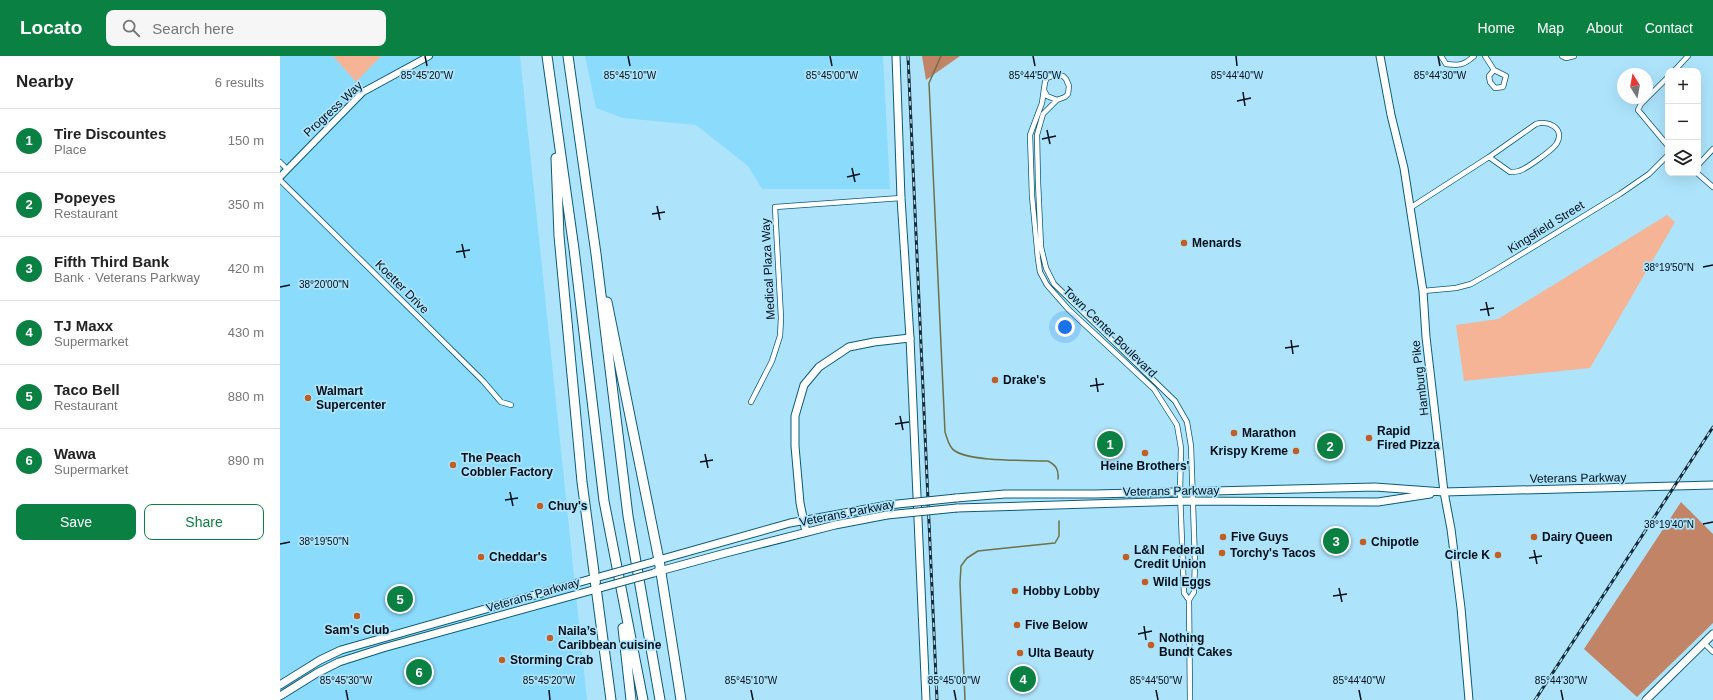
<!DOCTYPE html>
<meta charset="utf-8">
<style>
:root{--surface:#fff;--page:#f6f6f6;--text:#222;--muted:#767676;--line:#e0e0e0;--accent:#0b8043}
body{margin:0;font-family:Arial,sans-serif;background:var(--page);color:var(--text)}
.controls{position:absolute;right:12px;top:12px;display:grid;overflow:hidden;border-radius:8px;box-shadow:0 4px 16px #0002}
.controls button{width:36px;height:36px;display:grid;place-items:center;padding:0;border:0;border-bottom:1px solid var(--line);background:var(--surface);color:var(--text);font:20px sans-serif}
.compass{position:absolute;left:1337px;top:12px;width:36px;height:36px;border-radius:50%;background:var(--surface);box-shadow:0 4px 16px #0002;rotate:349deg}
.you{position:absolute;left:785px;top:271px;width:14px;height:14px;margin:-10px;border:3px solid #fff;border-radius:50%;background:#1a73e8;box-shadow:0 0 0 6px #1a73e833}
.badge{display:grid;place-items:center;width:26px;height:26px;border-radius:50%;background:var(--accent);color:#fff;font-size:13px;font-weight:700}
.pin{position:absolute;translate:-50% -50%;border:2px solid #fff;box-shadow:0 1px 4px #0006}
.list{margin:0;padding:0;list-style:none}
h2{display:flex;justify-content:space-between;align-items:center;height:52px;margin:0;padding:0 16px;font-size:17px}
h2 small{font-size:13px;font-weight:400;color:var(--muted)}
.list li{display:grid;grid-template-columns:26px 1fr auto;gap:12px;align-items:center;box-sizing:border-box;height:64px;padding:0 16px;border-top:1px solid var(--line)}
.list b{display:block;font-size:15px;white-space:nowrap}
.list p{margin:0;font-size:13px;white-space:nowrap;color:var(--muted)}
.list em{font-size:13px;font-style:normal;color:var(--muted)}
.actions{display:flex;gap:8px;padding:12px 16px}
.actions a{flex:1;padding:9px 0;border:1px solid var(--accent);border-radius:8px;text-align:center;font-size:14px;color:var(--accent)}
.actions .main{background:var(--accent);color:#fff}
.icon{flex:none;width:22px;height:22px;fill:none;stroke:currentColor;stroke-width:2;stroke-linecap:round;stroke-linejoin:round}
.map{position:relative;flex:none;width:1433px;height:644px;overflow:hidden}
header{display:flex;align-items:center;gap:24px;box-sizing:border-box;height:56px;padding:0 20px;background:var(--accent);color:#fff}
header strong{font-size:19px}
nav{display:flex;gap:22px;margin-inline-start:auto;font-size:14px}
.search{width:280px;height:36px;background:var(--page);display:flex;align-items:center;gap:10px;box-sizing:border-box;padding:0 14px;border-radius:8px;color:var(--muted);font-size:15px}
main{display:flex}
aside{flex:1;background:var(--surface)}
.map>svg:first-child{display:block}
</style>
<header>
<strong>Locato</strong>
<div class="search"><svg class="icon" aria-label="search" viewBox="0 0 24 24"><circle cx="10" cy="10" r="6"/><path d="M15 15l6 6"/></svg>Search here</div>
<nav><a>Home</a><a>Map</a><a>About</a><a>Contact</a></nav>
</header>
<main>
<aside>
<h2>Nearby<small>6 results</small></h2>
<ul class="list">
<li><span class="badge">1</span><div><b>Tire Discountes</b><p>Place</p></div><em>150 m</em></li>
<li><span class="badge">2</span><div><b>Popeyes</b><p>Restaurant</p></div><em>350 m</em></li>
<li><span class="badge">3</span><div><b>Fifth Third Bank</b><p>Bank · Veterans Parkway</p></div><em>420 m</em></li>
<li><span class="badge">4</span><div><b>TJ Maxx</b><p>Supermarket</p></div><em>430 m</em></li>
<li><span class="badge">5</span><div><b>Taco Bell</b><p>Restaurant</p></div><em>880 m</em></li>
<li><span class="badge">6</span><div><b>Wawa</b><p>Supermarket</p></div><em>890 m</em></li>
</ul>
<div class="actions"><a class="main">Save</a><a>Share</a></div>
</aside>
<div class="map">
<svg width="1433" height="644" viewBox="0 0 1433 644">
<rect width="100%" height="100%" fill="#ade4fc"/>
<path fill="#8bdbfd" d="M 0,0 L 53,0 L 76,25 L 101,0 L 240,0 L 307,644 L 0,644 Z
M 305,0 L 603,0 L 610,133 L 482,133 L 468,110 L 416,69 L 343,62 L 316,52 Z"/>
<path fill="#f4b495" d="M 53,0 L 101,0 L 76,26 Z
M 1387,159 L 1395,166 L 1310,312 L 1184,325 L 1176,269 L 1218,263 Z"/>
<path fill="#c18466" d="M 642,0 L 680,0 L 646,24 Z
M 1401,446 L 1433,478 L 1433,567 L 1357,641 L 1304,593 Z"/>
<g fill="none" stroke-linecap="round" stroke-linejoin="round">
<path stroke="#6e7146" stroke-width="1.5" d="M 661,0 L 649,27 L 665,376 C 667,382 669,392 675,395 C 692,406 747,404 768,405 C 776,409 779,414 778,423
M 685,644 L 680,527 L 681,510 L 687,502 L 698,495 L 775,487 L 779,480 L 779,465"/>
<defs>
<path id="minor" d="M 1161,0 L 1166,8 C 1179,10 1184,9 1194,0
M 1205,0 L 1214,14 L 1226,20 L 1223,31 L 1215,32 L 1210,26 L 1209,20 L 1214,14
M 1282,0 L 1286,2 L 1294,0
M 1394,15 L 1408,0
M 764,34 L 767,40 L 777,44 L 785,41 L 788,38 L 789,30 L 786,23 L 783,20 L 775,19 L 767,22 L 765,26 L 762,47 L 750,79 L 752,140 L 758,203 L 760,216 L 767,229 L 789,254 L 874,333 L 897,369 L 901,392 L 900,436 L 904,537 L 909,544
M 1367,42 L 1361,48 L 1358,54 L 1388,90
M 1367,42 L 1388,21
M 777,44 L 763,58 L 757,79 L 758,126 L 761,191 L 766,212 L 774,228 L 895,345 L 907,366 L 911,390 L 915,507 L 914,536 L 909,544 L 910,644
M 0,106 L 7,113
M 1418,109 L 1433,93
M 1417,117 L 1433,131
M 0,124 L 203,325 L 221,346 L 231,349
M 1130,152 L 1209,101 L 1256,68 C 1268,64 1285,72 1277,87 C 1274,93 1246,113 1239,115 C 1236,116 1233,116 1230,116 L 1209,101
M 1143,235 L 1176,232 L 1191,228 L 1217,213 L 1340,138 L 1369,118 L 1388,99
M 471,346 L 492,305 L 500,280 L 501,262 L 495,151 L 621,142
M 1424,587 L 1433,596"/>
<path id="tertiary" d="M 0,121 L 83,36 L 149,0"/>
<path id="secondary" d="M 676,442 L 725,438 L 815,438 L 1095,431 L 1164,436 L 1433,429
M 677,452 L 907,445 L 1098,446 L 1150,438
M 526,476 L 520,447 L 515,390 L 515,360 L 524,329 L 539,311 L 569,291 L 594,286 L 630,282
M 375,505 L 510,467 L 608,449
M 376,516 L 442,498 L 555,469 L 607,459
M 0,629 L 40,604 L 61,594 L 318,521
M 0,640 L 37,617 L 59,606 L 103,592 L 320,532
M 1366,644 L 1433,578"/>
<path id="primary" d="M 616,0 L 621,142 L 630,282 L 646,644
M 1100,0 L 1111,59 L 1124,112 L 1143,235 L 1146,281 L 1164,436 L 1171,473 L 1181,552 L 1189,644"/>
<path id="motorway" d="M 267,0 L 294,193 L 324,445 L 363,644
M 288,0 L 316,198 L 348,460 L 380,644
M 276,102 L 279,180 L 302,426 L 331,644
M 327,246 L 379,504 L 401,644
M 343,572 L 351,644"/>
</defs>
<use href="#minor" stroke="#0b5b76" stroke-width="6"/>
<use href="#tertiary" stroke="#0b5b76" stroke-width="8"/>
<use href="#secondary" stroke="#0b5b76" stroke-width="9"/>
<use href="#primary" stroke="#0b5b76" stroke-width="9"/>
<use href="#motorway" stroke="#0b5b76" stroke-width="11"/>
<use href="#minor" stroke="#fff" stroke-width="4.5"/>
<use href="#tertiary" stroke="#fff" stroke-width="6"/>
<use href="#secondary" stroke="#fff" stroke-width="7"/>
<use href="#primary" stroke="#fff" stroke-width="7"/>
<use href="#motorway" stroke="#fff" stroke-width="9"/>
<defs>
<path id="rail" d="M 628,0 L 657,644
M 1255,644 L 1433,371"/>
</defs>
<use href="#rail" stroke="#172b36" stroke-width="3"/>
<use href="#rail" stroke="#ade4fc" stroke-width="1.5" stroke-dasharray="4.5" stroke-linecap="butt"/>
<defs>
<path id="secondary-bridge" d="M 608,449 L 676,442
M 607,459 L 677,452
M 319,521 L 373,506
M 320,532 L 374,517"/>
</defs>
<use href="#secondary-bridge" stroke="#0b5b76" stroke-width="9" stroke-linecap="butt"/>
<use href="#secondary-bridge" stroke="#fff" stroke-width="7"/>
</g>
<path fill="none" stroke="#000e17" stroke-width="1.5" d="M 145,0 L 147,10M 348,0 L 350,10M 550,0 L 552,10M 753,0 L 755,10M 956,0 L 957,10M 1158,0 L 1160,10M 963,36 L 965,50M 957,45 L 971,42M 767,74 L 770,88M 762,83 L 776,80M 572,112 L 575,126M 567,121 L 580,118M 377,150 L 380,164M 372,158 L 385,156M 182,188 L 185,202M 176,196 L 190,194M 1423,211 L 1433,209M 0,231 L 10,229M 1206,246 L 1209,260M 1200,254 L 1214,252M 1011,284 L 1013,298M 1005,292 L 1019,290M 816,322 L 818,336M 810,330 L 824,328M 620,360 L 623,374M 615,368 L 629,366M 425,398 L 428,412M 420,406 L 433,404M 230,436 L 233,450M 225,444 L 238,442M 1423,468 L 1433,466M 0,488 L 10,486M 1254,494 L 1257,508M 1249,502 L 1262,500M 1059,532 L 1062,546M 1053,540 L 1067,538M 864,570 L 866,584M 858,578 L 872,575M 66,634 L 68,644M 269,634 L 270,644M 471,634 L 473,644M 674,634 L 676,644M 876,634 L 878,644M 1079,634 L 1081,644M 1281,634 L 1283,644"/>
<g fill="#c15e24" stroke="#ade4fc" stroke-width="1.5">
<circle cx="904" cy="187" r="4"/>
<circle cx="715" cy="324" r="4"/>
<circle cx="28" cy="342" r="4"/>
<circle cx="954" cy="377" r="4"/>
<circle cx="1089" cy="382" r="4"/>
<circle cx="1016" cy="395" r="4"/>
<circle cx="865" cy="397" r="4"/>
<circle cx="173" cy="409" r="4"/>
<circle cx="260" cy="450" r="4"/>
<circle cx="943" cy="481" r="4"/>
<circle cx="1254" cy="481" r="4"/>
<circle cx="1083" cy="486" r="4"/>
<circle cx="942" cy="497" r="4"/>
<circle cx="1218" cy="499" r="4"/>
<circle cx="201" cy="501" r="4"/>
<circle cx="846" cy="501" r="4"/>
<circle cx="865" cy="526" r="4"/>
<circle cx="735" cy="535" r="4"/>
<circle cx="77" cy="560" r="4"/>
<circle cx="737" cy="569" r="4"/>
<circle cx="270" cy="582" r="4"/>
<circle cx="871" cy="589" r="4"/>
<circle cx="740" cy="597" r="4"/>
<circle cx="222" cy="604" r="4"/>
</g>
<g text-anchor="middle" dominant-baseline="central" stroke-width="3.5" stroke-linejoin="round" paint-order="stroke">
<g font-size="12" fill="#000e17" stroke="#ade4fc">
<text transform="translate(53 53) rotate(-43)">Progress Way</text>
<text transform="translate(1266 171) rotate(-32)">Kingsfield Street</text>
<text transform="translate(488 213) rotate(-93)">Medical Plaza Way</text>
<text transform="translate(122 231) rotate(45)">Koetter Drive</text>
<text transform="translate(830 276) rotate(44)">Town Center Boulevard</text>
<text transform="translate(1140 322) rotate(-97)">Hamburg Pike</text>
<text transform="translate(1298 422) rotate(-1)">Veterans Parkway</text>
<text transform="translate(891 435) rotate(-1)">Veterans Parkway</text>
<text transform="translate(567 457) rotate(-11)">Veterans Parkway</text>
<text transform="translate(253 539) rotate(-16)">Veterans Parkway</text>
</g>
<g font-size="12" font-weight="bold" fill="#000e17" stroke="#ade4fc" text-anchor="start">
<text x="912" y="187">Menards</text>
<text x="723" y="324">Drake's</text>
<text x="36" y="335">Walmart<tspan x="36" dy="14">Supercenter</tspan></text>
<text x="1097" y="375">Rapid<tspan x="1097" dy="14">Fired Pizza</tspan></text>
<text x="962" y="377">Marathon</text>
<text x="1008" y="395" text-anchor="end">Krispy Kreme</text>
<text x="181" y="402">The Peach<tspan x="181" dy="14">Cobbler Factory</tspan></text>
<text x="865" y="410" text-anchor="middle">Heine Brothers'</text>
<text x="268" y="450">Chuy's</text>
<text x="951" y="481">Five Guys</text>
<text x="1262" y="481">Dairy Queen</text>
<text x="1091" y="486">Chipotle</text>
<text x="854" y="494">L&amp;N Federal<tspan x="854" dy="14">Credit Union</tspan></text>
<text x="950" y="497">Torchy's Tacos</text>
<text x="1210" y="499" text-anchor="end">Circle K</text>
<text x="209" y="501">Cheddar's</text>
<text x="873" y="526">Wild Eggs</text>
<text x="743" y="535">Hobby Lobby</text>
<text x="745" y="569">Five Below</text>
<text x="77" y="574" text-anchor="middle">Sam's Club</text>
<text x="278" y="575">Naila’s<tspan x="278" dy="14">Caribbean cuisine</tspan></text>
<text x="879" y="582">Nothing<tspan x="879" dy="14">Bundt Cakes</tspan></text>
<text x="748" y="597">Ulta Beauty</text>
<text x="230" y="604">Storming Crab</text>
</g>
</g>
<g font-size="10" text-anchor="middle" fill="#000e17" stroke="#ade4fc" stroke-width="3.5" stroke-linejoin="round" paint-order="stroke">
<text x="147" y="23">85°45'20"W</text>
<text x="350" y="23">85°45'10"W</text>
<text x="552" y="23">85°45'00"W</text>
<text x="755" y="23">85°44'50"W</text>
<text x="957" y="23">85°44'40"W</text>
<text x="1160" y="23">85°44'30"W</text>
<text x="1389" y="215">38°19'50"N</text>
<text x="44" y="232">38°20'00"N</text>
<text x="1389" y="472">38°19'40"N</text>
<text x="44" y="489">38°19'50"N</text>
<text x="66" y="628">85°45'30"W</text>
<text x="269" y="628">85°45'20"W</text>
<text x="471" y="628">85°45'10"W</text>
<text x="674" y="628">85°45'00"W</text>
<text x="876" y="628">85°44'50"W</text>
<text x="1079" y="628">85°44'40"W</text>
<text x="1281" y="628">85°44'30"W</text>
</g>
</svg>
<div class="controls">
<button>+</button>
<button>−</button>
<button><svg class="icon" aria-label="layers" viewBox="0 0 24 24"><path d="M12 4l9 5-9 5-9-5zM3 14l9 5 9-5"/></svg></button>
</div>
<svg class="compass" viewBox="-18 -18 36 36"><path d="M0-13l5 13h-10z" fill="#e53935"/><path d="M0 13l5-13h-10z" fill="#767676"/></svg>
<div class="you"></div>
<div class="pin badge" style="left:830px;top:388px">1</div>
<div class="pin badge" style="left:1050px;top:390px">2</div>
<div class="pin badge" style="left:1056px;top:485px">3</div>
<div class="pin badge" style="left:743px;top:623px">4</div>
<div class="pin badge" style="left:120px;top:543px">5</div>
<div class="pin badge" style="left:139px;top:616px">6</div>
</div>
</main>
